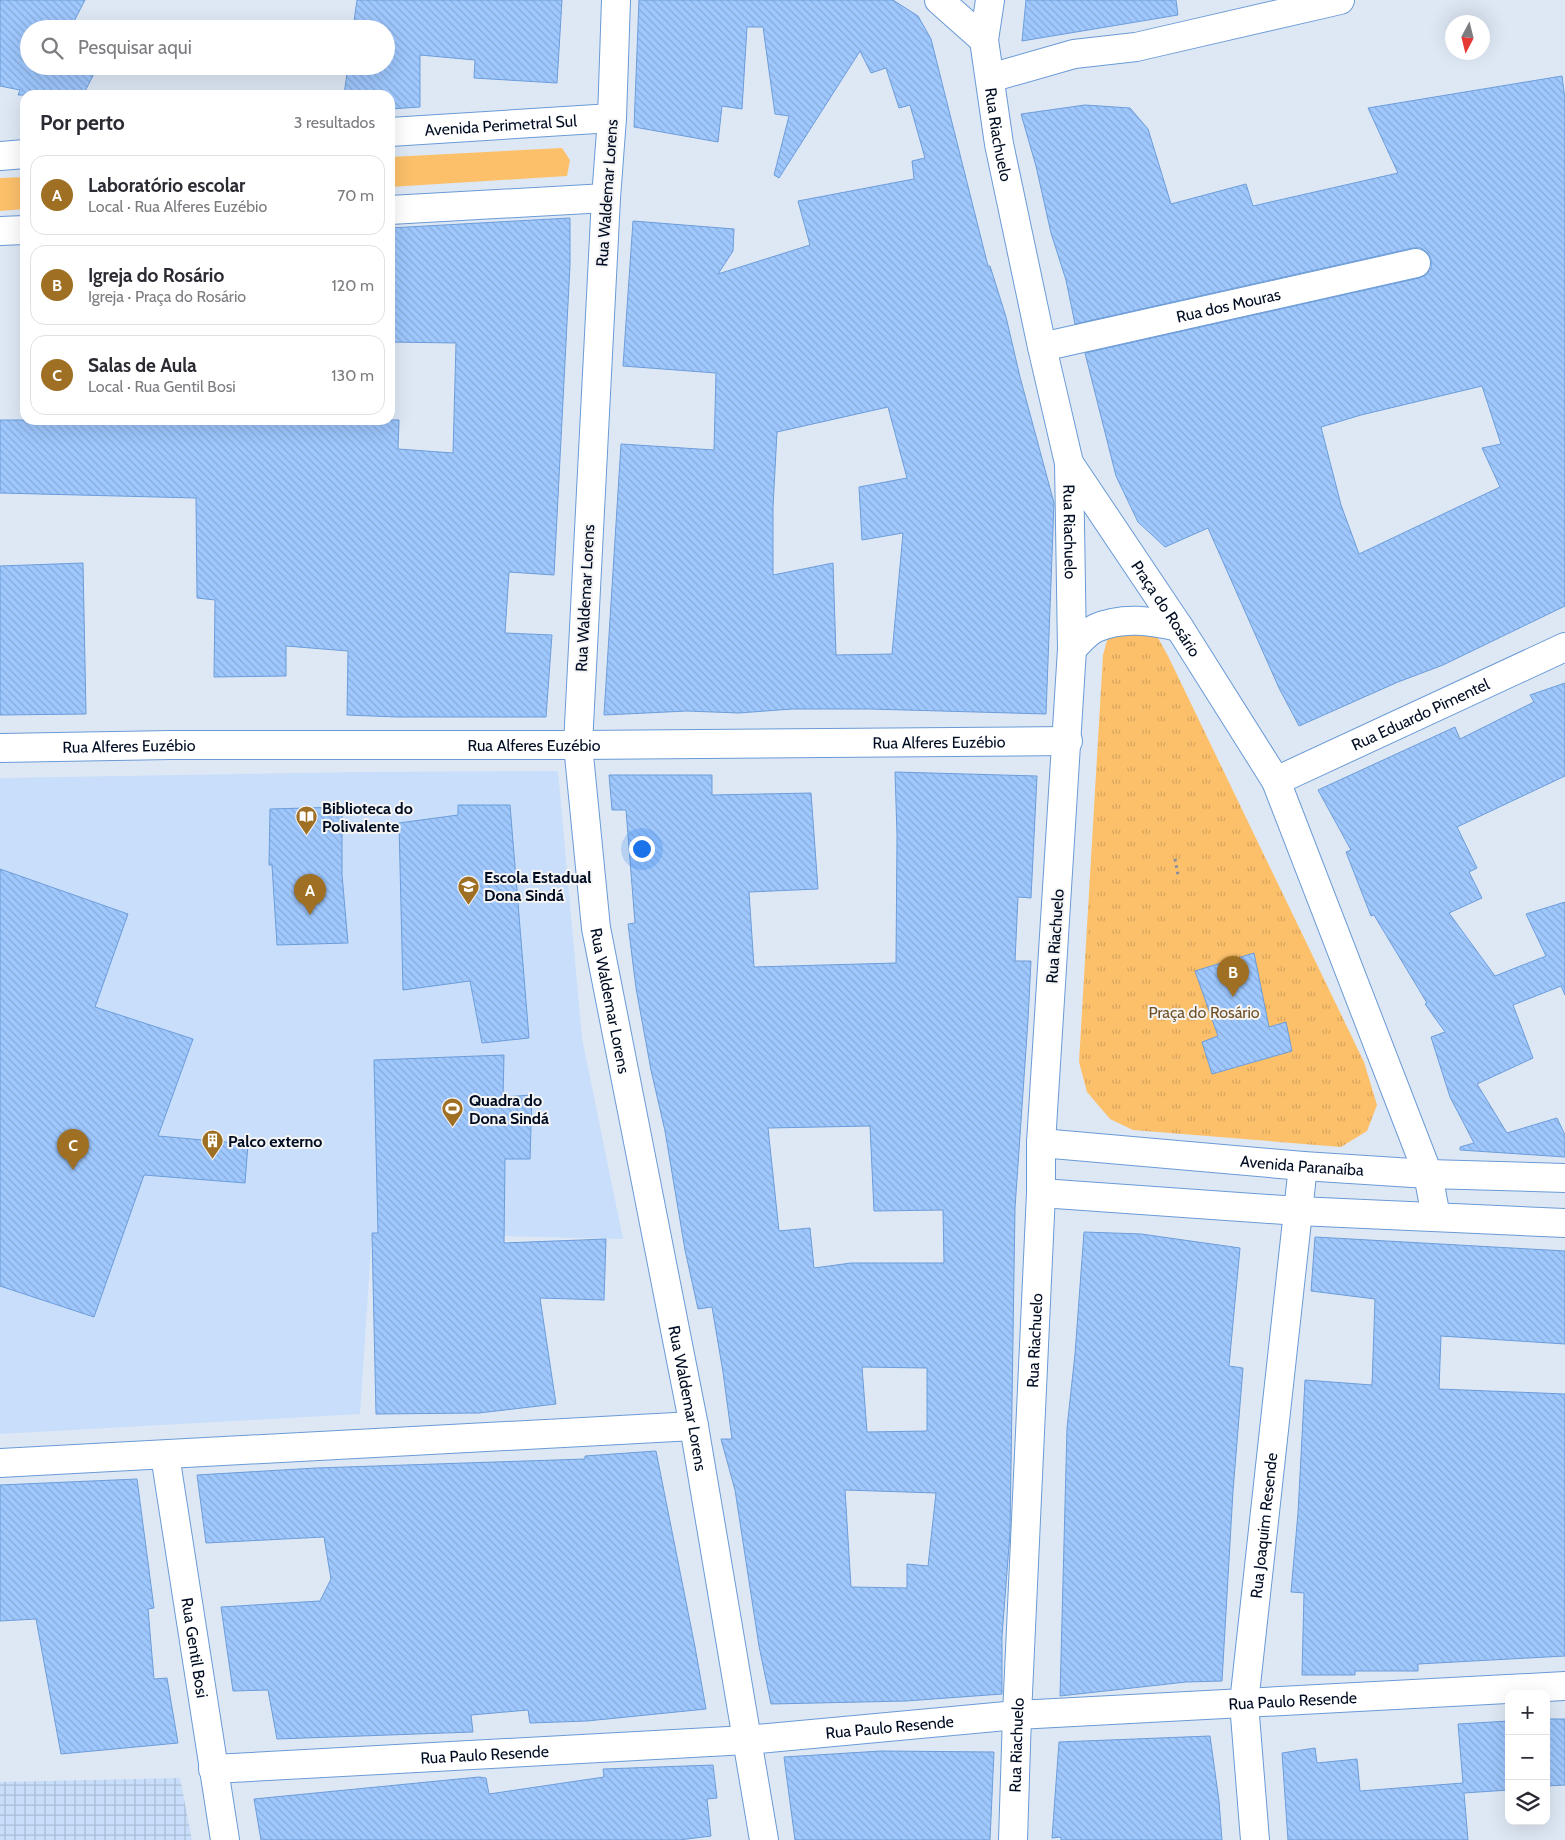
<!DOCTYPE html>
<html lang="pt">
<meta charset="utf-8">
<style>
:root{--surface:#fff;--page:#f7f7f7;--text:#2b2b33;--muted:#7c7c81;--line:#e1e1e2;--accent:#9f7023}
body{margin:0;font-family:Cabin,sans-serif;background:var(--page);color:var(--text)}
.controls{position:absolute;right:15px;bottom:15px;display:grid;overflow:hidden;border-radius:10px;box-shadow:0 5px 20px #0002}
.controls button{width:45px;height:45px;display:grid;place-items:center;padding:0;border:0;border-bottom:1px solid var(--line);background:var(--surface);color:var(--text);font:25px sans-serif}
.compass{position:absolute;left:1445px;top:15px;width:45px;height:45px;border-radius:50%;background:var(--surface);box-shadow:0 5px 20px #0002;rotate:187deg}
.you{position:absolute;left:641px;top:848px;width:18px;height:18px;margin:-12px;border:4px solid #fff;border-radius:50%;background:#1a73e8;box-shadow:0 0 0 8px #1a73e833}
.badge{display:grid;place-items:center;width:32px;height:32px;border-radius:50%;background:var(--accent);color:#fff;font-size:16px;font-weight:700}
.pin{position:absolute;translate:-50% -41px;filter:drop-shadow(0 1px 2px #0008)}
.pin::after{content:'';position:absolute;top:26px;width:18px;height:15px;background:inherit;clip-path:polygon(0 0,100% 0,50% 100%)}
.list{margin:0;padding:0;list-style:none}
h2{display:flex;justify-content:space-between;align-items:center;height:65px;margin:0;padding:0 20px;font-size:21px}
h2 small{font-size:16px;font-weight:400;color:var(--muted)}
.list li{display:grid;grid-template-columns:32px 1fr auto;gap:15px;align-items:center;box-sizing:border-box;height:80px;margin:0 10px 10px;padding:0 10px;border:1px solid var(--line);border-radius:15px}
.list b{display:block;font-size:19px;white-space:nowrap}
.list p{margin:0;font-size:16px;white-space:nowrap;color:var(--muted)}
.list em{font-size:16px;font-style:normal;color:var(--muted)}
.icon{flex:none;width:28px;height:28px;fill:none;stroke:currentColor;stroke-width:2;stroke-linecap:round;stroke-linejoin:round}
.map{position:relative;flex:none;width:1565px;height:1840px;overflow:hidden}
.search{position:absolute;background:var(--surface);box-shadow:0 5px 20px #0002;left:20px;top:20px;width:375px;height:55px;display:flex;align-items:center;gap:12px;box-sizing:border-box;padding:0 18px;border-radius:28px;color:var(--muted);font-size:19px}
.panel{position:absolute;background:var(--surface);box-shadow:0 5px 20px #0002;left:20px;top:90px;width:375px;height:335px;border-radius:15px}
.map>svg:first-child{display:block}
</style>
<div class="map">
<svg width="1565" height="1840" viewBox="0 0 1565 1840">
<defs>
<pattern id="industrial-grid" width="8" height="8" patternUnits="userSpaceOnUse" patternTransform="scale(1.25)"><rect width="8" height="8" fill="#c8defa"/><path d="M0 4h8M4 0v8" fill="none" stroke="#aabdd6"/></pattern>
<pattern id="park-tufts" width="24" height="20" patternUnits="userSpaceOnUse" patternTransform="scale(1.25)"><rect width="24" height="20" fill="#fcc06b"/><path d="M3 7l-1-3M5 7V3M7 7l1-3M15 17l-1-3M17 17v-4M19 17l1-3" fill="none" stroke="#d6a45c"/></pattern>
<pattern id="building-back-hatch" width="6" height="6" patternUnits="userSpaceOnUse" patternTransform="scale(1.25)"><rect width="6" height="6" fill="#9fc8fe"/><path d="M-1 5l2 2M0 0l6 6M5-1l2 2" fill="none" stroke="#87abd9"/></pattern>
</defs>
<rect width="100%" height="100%" fill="#dee8f5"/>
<path fill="#c8defa" d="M 558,771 L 582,1038 L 623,1239 L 372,1233 L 360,1414 L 0,1434 L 0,778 L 363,772 Z"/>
<path fill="url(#industrial-grid)" d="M 180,1778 L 192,1840 L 0,1840 L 0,1782 Z"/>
<path fill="#fcc06b" d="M 562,148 L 570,160 L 567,176 L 390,187 L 390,157 Z
M 25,177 L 25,209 L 0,211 L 0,178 Z"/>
<path fill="url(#park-tufts)" d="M 1152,627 L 1168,656 L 1364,1062 L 1377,1105 L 1367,1131 L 1341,1147 L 1133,1130 L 1110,1119 L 1087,1092 L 1079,1062 L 1103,655 L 1108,637 Z"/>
<path fill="url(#building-back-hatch)" stroke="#6d9dda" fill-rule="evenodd" d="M 0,0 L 85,0 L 70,29 L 29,29 L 29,66 L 98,66 L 83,95 L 18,95 L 20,90 L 0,86 Z
M 357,0 L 562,0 L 557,83 L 474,78 L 475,60 L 420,55 L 420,107 L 390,109 L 390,95 L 344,95 L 348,66 L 386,66 L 386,29 L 353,29 Z
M 639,0 L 893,0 L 918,16 L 931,39 L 988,266 L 990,266 L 1006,317 L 1020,377 L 1054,503 L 1046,714 L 870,709 L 792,709 L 739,713 L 687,711 L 604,715 L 621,444 L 714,450 L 716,373 L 623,366 L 633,221 L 734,229 L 733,251 L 718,274 L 810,245 L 798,201 L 914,179 L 912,161 L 925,158 L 910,105 L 899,108 L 886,68 L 871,73 L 860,51 L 779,178 L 774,175 L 789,116 L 775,114 L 763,27 L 747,27 L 742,109 L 722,106 L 718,142 L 634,127 ZM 888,407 L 907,478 L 859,487 L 862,540 L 903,533 L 892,654 L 836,655 L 833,563 L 773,575 L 773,507 L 777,432 Z
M 1026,0 L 1176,0 L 1178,15 L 1022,41 Z
M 1562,76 L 1565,100 L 1565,606 L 1443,665 L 1398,682 L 1299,726 L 1279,688 L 1208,528 L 1165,547 L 1138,522 L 1116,476 L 1085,353 L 1419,278 L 1426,275 L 1431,268 L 1431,259 L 1428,253 L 1421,248 L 1413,248 L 1075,324 L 1066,280 L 1051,233 L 1036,166 L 1021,114 L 1085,105 L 1130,108 L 1148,129 L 1171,204 L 1246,184 L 1253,206 L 1398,173 L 1368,108 ZM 1482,386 L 1501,444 L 1482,448 L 1500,487 L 1359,554 L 1341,505 L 1321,427 L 1361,415 Z
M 570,218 L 570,265 L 554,575 L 509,572 L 505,633 L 552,635 L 546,717 L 397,717 L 347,715 L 348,651 L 286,646 L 286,676 L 214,677 L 215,600 L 197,598 L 196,498 L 0,493 L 0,420 L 399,420 L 398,449 L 453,453 L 456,343 L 390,342 L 390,228 Z
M 83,563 L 86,714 L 0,715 L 0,566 Z
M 1565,683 L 1565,776 L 1457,827 L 1477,868 L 1469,872 L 1482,898 L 1449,913 L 1495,976 L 1546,956 L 1526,914 L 1565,902 L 1565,995 L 1561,986 L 1513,1005 L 1533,1058 L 1477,1084 L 1507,1133 L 1557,1118 L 1565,1135 L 1565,1157 L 1460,1150 L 1460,1147 L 1474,1143 L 1450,1097 L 1431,1037 L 1445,1032 L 1425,1004 L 1427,1003 L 1374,915 L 1371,916 L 1346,852 L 1351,850 L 1318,790 L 1455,727 L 1460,739 L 1534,702 L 1530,695 Z
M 895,772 L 1037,776 L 1031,898 L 1018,897 L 1015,961 L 1031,961 L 1028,1020 L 1015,1208 L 1010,1533 L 1002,1636 L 1002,1694 L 906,1701 L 771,1704 L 759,1646 L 735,1490 L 721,1439 L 732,1439 L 723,1372 L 712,1307 L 698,1309 L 685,1250 L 665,1131 L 651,1070 L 636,988 L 628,924 L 635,923 L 626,810 L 612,810 L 609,775 L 712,775 L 712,795 L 811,793 L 818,889 L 749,892 L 754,967 L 896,963 L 897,835 ZM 870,1126 L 874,1211 L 943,1210 L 944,1263 L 851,1263 L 814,1268 L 810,1228 L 779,1231 L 768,1128 ZM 862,1367 L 927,1368 L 927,1431 L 867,1432 ZM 845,1490 L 936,1493 L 928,1566 L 907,1564 L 907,1588 L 851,1587 Z
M 458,805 L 510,805 L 529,1038 L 482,1043 L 470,981 L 403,990 L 399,823 L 458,815 Z
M 342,807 L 342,875 L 348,943 L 277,945 L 272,865 L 269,865 L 270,809 Z
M 0,869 L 128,914 L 95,1007 L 193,1039 L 158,1136 L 248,1144 L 245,1183 L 144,1175 L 94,1317 L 0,1286 Z
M 1254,953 L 1269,1027 L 1286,1022 L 1292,1051 L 1212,1074 L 1202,1042 L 1218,1036 L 1195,971 Z
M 504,1055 L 503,1097 L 532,1095 L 530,1159 L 505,1159 L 504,1243 L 606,1239 L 604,1300 L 540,1298 L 556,1404 L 479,1413 L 376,1414 L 372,1233 L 378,1233 L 374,1060 Z
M 1084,1232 L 1141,1234 L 1240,1248 L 1229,1366 L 1243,1368 L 1233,1491 L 1222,1681 L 1186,1682 L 1060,1696 L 1067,1428 L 1075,1354 Z
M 1315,1237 L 1565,1251 L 1565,1344 L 1441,1336 L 1439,1389 L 1565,1394 L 1565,1656 L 1418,1664 L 1418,1671 L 1355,1671 L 1355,1675 L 1302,1675 L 1304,1593 L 1291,1592 L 1298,1513 L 1305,1380 L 1372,1385 L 1375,1299 L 1311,1291 Z
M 656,1451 L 695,1647 L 706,1709 L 587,1721 L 530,1723 L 528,1710 L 471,1715 L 473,1732 L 277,1739 L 268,1690 L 233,1691 L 221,1607 L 320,1601 L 331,1579 L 324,1537 L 206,1543 L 197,1475 L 316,1468 L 585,1459 L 585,1456 Z
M 137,1479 L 154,1608 L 148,1609 L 154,1679 L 167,1678 L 178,1743 L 61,1754 L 36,1619 L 0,1621 L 0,1485 Z
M 1546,1719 L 1565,1719 L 1565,1785 L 1546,1786 Z
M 1509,1721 L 1509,1790 L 1464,1793 L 1468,1840 L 1288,1840 L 1282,1753 L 1315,1748 L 1317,1763 L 1357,1759 L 1360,1791 L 1463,1783 L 1458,1724 Z
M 1210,1736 L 1219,1801 L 1222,1840 L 1061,1840 L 1061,1837 L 1052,1838 L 1059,1742 Z
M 881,1751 L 994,1752 L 990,1840 L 795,1840 L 784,1757 Z
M 713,1765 L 717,1798 L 707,1799 L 711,1836 L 679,1840 L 261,1840 L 254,1799 L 479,1777 L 486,1778 L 489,1794 L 604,1777 L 603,1769 Z"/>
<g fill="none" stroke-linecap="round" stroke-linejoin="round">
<defs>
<g id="minor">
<path id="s1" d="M 616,0 L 612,118 L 606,198 L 578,745 L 596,928 L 694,1426 L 764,1840"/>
<path d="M 990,78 L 1074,54 L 1136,47 L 1340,0"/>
<path id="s2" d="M 390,132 L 612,118"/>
<path d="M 0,156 L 25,154"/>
<path d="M 390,210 L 606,198"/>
<path d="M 0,231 L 25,230"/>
<path id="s3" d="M 1042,347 L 1416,263"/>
<path id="s4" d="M 0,748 L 171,745 L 578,745 L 1068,741"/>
<path id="s5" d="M 1276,781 L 1565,647"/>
<path id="s6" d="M 165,1455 L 225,1840"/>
<path d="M 0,1463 L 694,1426"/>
<path id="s7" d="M 213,1769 L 747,1740 L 1017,1715 L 1565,1686"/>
<path id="s8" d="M 1013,1840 L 1017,1715 L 1041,1193"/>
<path id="s9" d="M 1255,1840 L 1244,1703 L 1303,1166"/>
</g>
<g id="major">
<path d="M 939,0 L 984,40"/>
<path id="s10" d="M 990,0 L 984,40 L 999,144 L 1042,347 L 1069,463 L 1072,649 L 1041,1143 L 1041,1193 L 1298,1211 L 1565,1223"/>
<path id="s11" d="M 1069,463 L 1179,627 L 1276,781 L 1428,1174 L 1436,1217"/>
<path d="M 1072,649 C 1079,642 1087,632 1096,628 C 1123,616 1152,621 1179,627"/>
<path id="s12" d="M 1041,1143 L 1303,1166 L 1428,1174 L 1565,1178"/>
</g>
</defs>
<use href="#minor" stroke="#6a9ad6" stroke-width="30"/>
<use href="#major" stroke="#6a9ad6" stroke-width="30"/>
<path stroke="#828d9e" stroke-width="3" stroke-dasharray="2.5 4" stroke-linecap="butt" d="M 1175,859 L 1178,875"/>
<use href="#minor" stroke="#fff" stroke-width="28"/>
<use href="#major" stroke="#fff" stroke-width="28"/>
</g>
<defs>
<symbol id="library-pin" viewBox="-11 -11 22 30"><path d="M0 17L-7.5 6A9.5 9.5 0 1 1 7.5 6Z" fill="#9f7023" stroke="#f4f4f4"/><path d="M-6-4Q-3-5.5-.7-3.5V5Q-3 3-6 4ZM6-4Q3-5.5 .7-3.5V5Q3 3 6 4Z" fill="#fff"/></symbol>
<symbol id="school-pin" viewBox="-11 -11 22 30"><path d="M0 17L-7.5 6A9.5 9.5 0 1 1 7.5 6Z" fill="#9f7023" stroke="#f4f4f4"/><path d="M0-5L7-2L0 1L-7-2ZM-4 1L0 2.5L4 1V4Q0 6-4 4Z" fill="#fff"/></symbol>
<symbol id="stadium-pin" viewBox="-11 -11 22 30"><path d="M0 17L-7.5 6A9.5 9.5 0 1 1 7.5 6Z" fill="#9f7023" stroke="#f4f4f4"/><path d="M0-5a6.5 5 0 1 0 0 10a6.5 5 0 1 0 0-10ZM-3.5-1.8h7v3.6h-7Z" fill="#fff"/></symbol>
<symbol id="building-pin" viewBox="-11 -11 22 30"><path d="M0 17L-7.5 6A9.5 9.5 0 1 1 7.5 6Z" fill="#9f7023" stroke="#f4f4f4"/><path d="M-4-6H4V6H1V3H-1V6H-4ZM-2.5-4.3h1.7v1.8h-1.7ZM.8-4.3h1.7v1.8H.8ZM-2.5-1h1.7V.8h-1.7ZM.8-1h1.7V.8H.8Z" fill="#fff"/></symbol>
</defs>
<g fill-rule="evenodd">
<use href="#library-pin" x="294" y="804" width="25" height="34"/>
<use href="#school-pin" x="456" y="874" width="25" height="34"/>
<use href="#stadium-pin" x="440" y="1096" width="25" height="34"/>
<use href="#building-pin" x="200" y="1128" width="25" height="34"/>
</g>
<g text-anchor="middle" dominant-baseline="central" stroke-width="4" stroke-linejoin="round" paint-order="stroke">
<g font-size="16" fill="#000d23" stroke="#f4f4f4">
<text stroke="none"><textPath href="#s2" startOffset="111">Avenida Perimetral Sul</textPath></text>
<text stroke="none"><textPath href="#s10" startOffset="136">Rua Riachuelo</textPath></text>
<text transform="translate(607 193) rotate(-86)">Rua Waldemar Lorens</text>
<text stroke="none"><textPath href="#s3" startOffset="191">Rua dos Mouras</textPath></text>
<text stroke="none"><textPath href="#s10" startOffset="541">Rua Riachuelo</textPath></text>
<text transform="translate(585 598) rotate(-87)">Rua Waldemar Lorens</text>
<text stroke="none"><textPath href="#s11" startOffset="175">Praça do Rosário</textPath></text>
<text stroke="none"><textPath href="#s5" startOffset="159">Rua Eduardo Pimentel</textPath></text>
<text stroke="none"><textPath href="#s4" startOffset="939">Rua Alferes Euzébio</textPath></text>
<text stroke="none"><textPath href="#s4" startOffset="534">Rua Alferes Euzébio</textPath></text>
<text stroke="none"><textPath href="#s4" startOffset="129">Rua Alferes Euzébio</textPath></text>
<text transform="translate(1055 936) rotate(-86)">Rua Riachuelo</text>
<text stroke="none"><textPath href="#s1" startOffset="1004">Rua Waldemar Lorens</textPath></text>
<text stroke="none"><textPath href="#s12" startOffset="262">Avenida Paranaíba</textPath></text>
<text stroke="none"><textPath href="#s8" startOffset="500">Rua Riachuelo</textPath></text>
<text stroke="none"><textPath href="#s1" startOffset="1409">Rua Waldemar Lorens</textPath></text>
<text stroke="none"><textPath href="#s9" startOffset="316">Rua Joaquim Resende</textPath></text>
<text stroke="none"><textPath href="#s6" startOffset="195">Rua Gentil Bosi</textPath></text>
<text stroke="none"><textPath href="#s7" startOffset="1082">Rua Paulo Resende</textPath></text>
<text stroke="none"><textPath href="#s7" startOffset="678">Rua Paulo Resende</textPath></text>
<text stroke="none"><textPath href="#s8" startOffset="95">Rua Riachuelo</textPath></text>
<text stroke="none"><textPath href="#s7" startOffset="272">Rua Paulo Resende</textPath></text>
</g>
<g font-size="16" font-weight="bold" fill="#000d23" stroke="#f4f4f4" text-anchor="start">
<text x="322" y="808">Biblioteca do<tspan x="322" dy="18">Polivalente</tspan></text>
<text x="484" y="877">Escola Estadual<tspan x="484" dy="18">Dona Sindá</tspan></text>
<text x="469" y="1100">Quadra do<tspan x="469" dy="18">Dona Sindá</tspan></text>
<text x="228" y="1141">Palco externo</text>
</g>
<g font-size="16" fill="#6f5127" stroke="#f4f4f4">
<text x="1204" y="1012">Praça do Rosário</text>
</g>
</g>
</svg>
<div class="controls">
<button>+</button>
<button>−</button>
<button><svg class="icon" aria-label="layers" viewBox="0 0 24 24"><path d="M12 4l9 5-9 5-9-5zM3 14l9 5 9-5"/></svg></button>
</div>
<svg class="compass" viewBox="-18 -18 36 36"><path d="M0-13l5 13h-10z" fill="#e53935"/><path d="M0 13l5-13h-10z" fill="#7c7c81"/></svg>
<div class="you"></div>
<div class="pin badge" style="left:310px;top:915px">A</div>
<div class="pin badge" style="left:1233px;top:997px">B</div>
<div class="pin badge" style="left:73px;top:1170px">C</div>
<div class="search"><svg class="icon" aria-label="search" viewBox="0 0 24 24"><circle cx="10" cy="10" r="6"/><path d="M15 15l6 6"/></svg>Pesquisar aqui</div>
<section class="panel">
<h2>Por perto<small>3 resultados</small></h2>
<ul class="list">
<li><span class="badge">A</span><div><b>Laboratório escolar</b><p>Local · Rua Alferes Euzébio</p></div><em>70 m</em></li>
<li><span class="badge">B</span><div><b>Igreja do Rosário</b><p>Igreja · Praça do Rosário</p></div><em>120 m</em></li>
<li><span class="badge">C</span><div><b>Salas de Aula</b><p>Local · Rua Gentil Bosi</p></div><em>130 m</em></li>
</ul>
</section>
</div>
